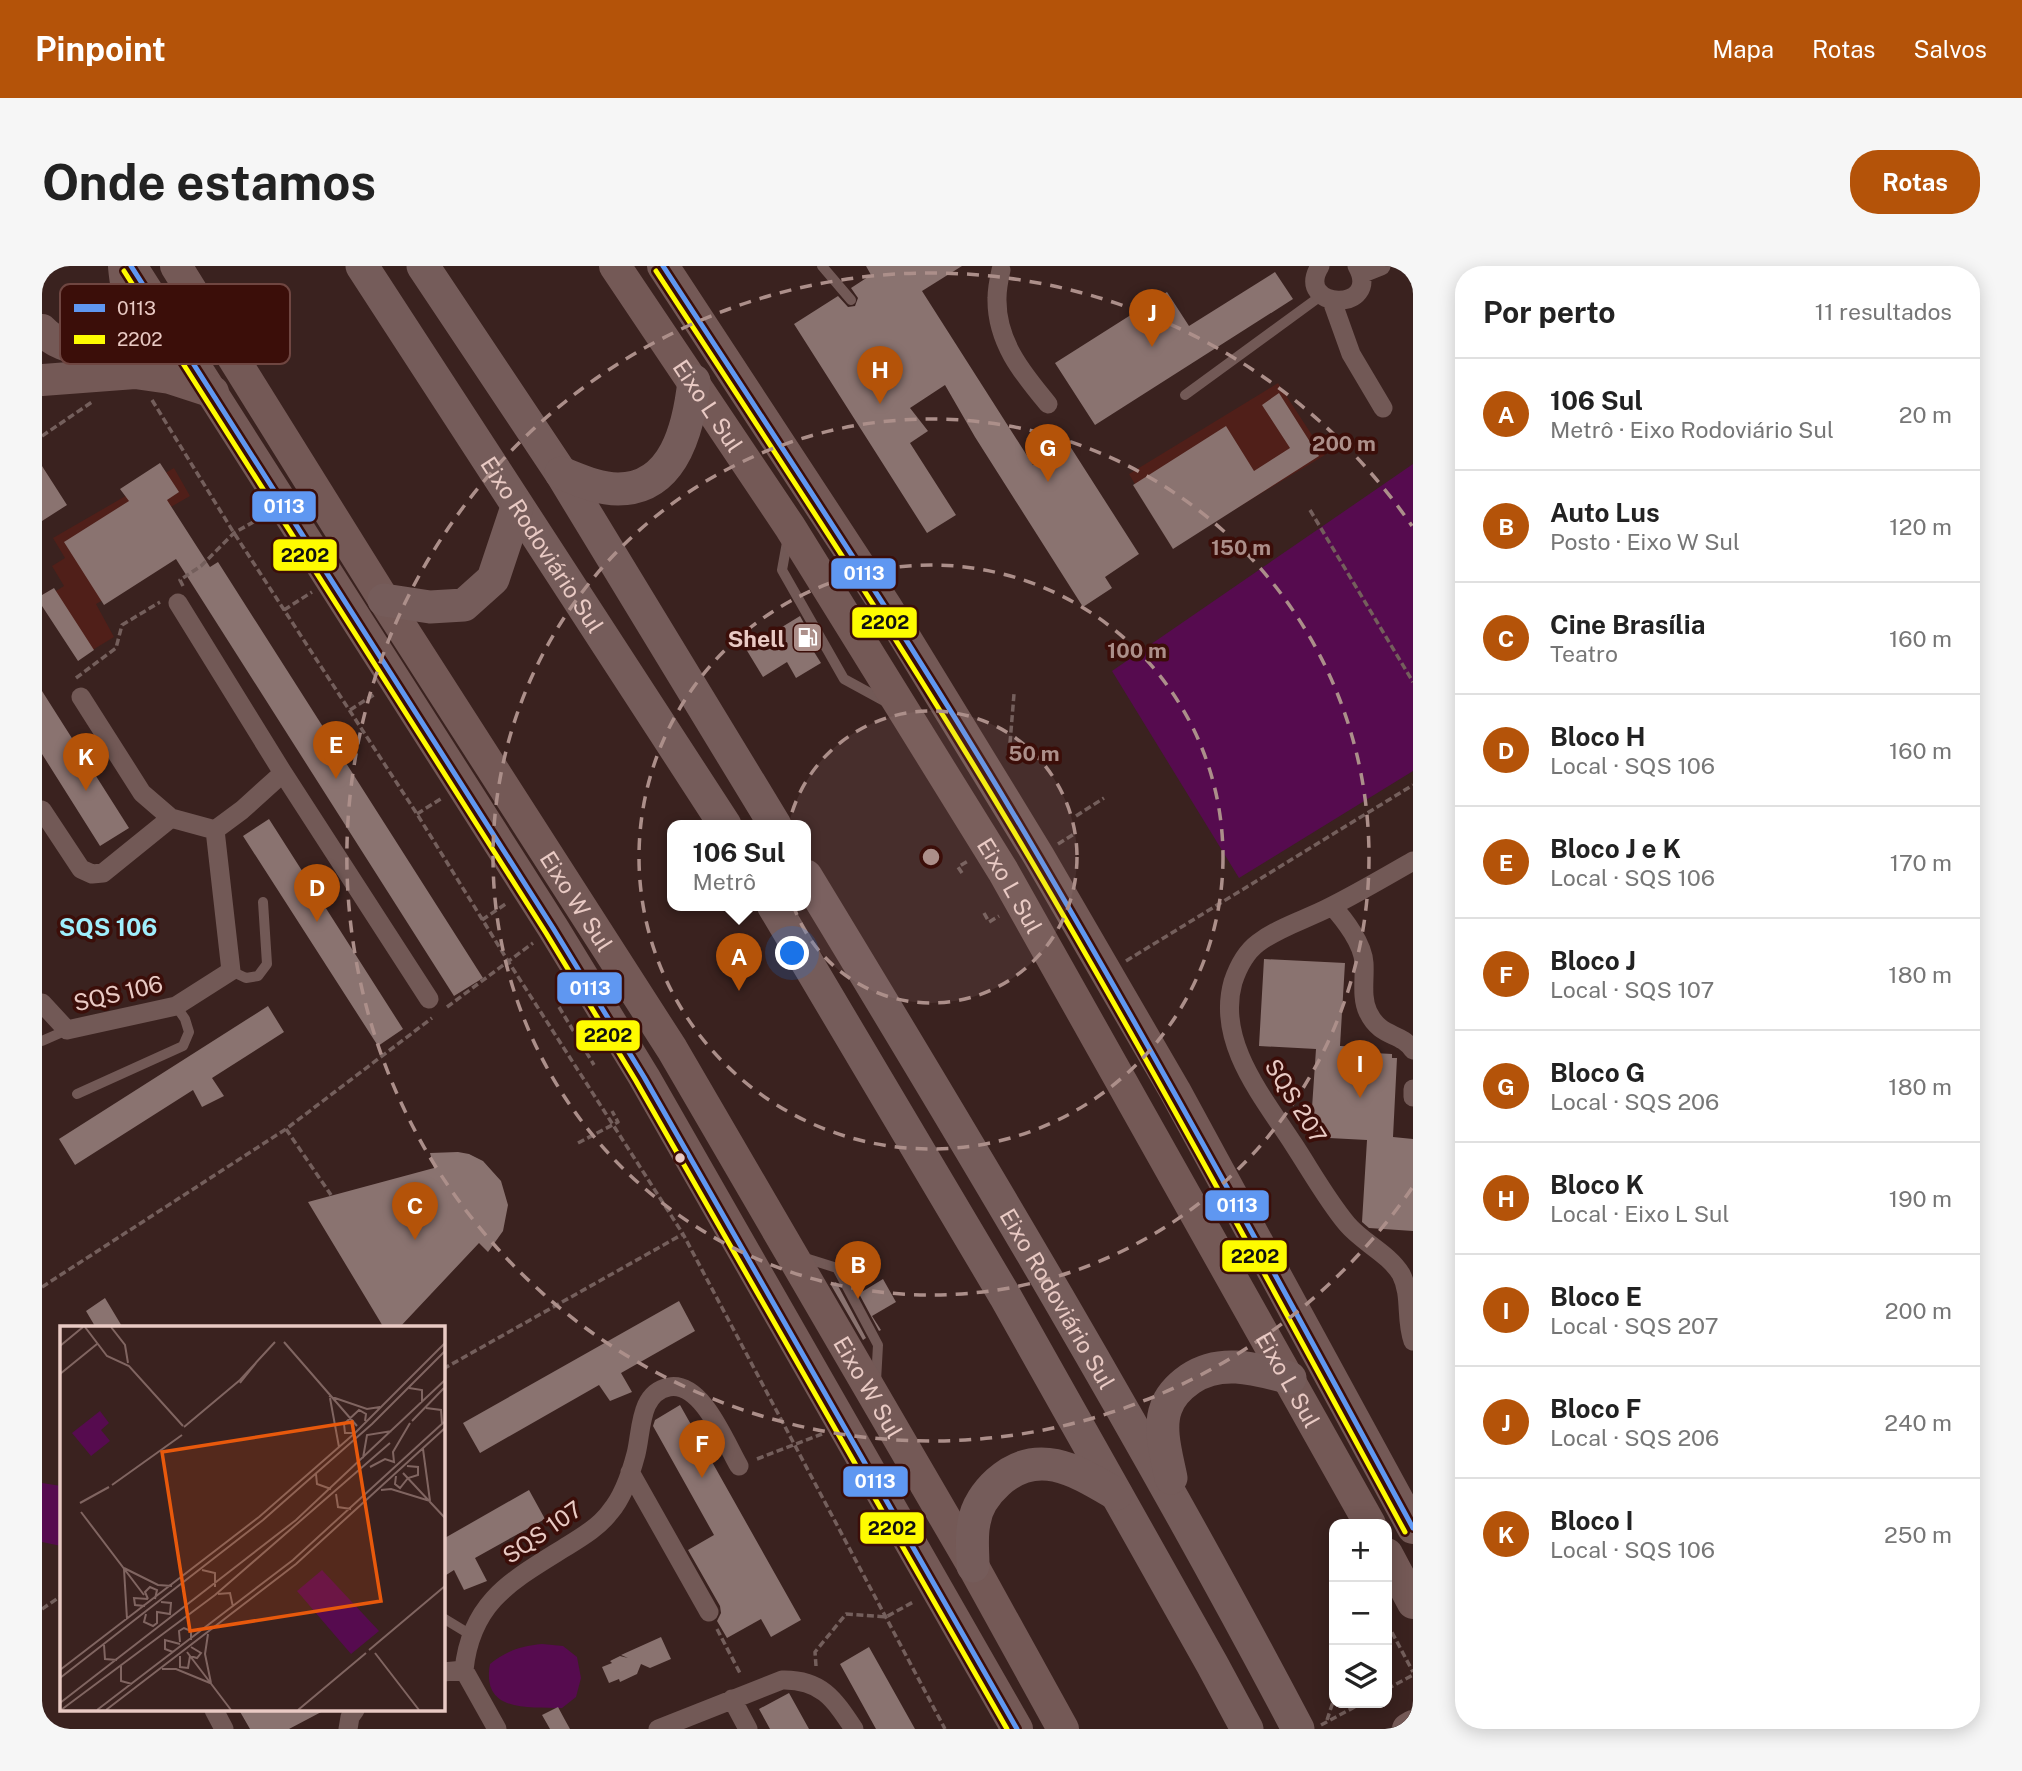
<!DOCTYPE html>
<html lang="pt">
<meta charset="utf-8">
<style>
:root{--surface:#fff;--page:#f6f6f6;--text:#222;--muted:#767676;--line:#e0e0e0;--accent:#b45309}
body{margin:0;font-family:"Public Sans",sans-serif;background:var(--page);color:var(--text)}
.controls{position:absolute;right:21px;bottom:21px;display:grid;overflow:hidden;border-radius:14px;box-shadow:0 4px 18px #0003}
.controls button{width:63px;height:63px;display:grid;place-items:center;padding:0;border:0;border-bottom:2px solid var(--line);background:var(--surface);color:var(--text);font:35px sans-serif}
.you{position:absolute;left:751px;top:688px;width:24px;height:24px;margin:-18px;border:5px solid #fff;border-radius:50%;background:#1a73e8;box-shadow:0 0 0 10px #1a73e833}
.badge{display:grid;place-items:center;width:46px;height:46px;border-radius:50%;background:var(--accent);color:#fff;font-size:23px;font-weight:700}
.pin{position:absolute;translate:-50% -58px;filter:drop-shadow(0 2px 4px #0008)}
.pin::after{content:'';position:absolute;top:37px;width:24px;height:21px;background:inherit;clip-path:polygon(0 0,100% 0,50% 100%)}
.popup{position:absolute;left:625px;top:554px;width:144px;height:91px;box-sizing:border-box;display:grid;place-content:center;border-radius:14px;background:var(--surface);filter:drop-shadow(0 2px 5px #0005);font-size:23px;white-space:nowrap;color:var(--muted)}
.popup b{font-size:26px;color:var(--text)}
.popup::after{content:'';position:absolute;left:50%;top:100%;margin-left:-14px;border:14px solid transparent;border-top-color:var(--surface)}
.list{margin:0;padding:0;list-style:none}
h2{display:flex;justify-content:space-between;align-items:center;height:91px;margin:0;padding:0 28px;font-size:30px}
h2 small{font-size:23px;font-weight:400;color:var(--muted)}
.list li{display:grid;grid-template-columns:46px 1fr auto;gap:21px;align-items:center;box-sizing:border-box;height:112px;padding:0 28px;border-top:2px solid var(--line)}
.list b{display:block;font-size:26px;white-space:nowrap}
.list p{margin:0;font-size:23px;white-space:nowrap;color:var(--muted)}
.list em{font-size:23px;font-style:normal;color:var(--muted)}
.icon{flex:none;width:38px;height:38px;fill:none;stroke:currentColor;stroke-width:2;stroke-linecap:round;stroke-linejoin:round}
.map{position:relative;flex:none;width:1371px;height:1463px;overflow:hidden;border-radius:28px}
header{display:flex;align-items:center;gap:42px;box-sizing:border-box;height:98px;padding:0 35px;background:var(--accent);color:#fff}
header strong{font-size:33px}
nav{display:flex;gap:38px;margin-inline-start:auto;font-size:24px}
.intro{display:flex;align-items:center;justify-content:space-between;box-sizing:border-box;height:168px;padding:0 42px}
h1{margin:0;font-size:49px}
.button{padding:18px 32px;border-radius:28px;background:var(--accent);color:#fff;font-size:24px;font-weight:700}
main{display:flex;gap:42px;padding:0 42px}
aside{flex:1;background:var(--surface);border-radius:28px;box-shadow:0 4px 18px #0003}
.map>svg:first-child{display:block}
</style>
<header>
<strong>Pinpoint</strong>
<nav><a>Mapa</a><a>Rotas</a><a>Salvos</a></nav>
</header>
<div class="intro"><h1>Onde estamos</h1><a class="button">Rotas</a></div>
<main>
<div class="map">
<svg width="1371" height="1463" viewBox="0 0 1371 1463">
<rect width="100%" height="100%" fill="#3a221f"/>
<path fill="#501f19" d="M 1236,117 L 1283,189 L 1130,281 L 1087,208 Z
M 132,202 L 148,230 L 127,242 L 150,283 L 54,338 L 72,371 L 44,388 L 9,328 L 22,320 L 10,300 L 23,292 L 11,272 Z"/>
<path fill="#560b4f" d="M 1371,198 L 1371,505 L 1197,612 L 1070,405 Z
M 0,1217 L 19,1220 L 19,1280 L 0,1276 Z
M 500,1378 L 521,1380 L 535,1391 L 539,1412 L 534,1431 L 520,1442 C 487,1441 439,1447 448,1398 C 465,1385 478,1380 500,1378 Z"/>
<path fill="#8a7370" d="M 824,0 L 920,0 L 880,25 L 991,199 L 1026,177 L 1097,288 L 1063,311 L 1070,322 L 1041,341 L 933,171 L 903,119 L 868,142 L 886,165 L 868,177 L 914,249 L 885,267 L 752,58 L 796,30 L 806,41 L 813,40 L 816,32 L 809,22 L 829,9 Z
M 1233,6 L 1251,33 L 1053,159 L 1013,97 L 1125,26 L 1147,60 Z
M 1237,127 L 1277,190 L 1131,283 L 1091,219 L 1184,160 L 1212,205 L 1248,182 L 1220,139 Z
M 118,197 L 137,226 L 125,234 L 168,301 L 176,296 L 441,712 L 412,730 L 134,293 L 62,339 L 22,276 L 87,235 L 78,223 Z
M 0,200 L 25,239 L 0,255 Z
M 12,322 L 52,384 L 36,395 L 0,340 L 0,329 Z
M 758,350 L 774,379 L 769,381 L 779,397 L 754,412 L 745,396 L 721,411 L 704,383 Z
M 0,425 L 87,562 L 58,580 L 0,488 Z
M 227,553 L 361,763 L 336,780 L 201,570 Z
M 1222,693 L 1303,697 L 1298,780 L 1333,782 L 1332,787 L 1350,788 L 1350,792 L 1355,792 L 1351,871 L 1371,873 L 1371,965 L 1327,962 L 1320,956 L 1325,874 L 1268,871 L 1274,783 L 1217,780 Z
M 226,740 L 242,766 L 170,812 L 182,830 L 160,841 L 151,824 L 33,899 L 17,873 Z
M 416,886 L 427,888 L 441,895 L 459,915 L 466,939 L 461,965 L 446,986 L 437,977 L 357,1062 L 342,1062 L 266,936 L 392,902 L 388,887 Z
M 807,1009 L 818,1027 L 841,1013 L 854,1036 L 830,1050 L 839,1064 L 837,1065 Z
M 794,1016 L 824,1072 L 821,1074 L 789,1019 Z
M 63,1032 L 81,1062 L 54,1062 L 44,1045 Z
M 637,1035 L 653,1065 L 579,1107 L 590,1126 L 568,1135 L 557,1119 L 438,1187 L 421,1157 Z
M 638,1139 L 759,1354 L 729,1371 L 719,1353 L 685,1372 L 675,1355 L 679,1347 L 678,1340 L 646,1284 L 672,1269 L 611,1160 L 613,1154 Z
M 487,1224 L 503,1253 L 433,1292 L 445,1315 L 422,1324 L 412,1304 L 401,1311 L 401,1273 Z
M 619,1371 L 629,1393 L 608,1402 L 599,1398 L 595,1408 L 578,1416 L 577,1413 L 567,1417 L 560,1401 L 570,1397 L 568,1395 L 578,1390 L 586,1392 L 579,1389 Z
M 827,1381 L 873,1463 L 834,1463 L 798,1398 Z
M 747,1427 L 767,1463 L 728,1463 L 717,1443 Z
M 516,1441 L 523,1454 L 528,1463 L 508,1463 L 500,1449 Z
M 197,1444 L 283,1444 L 247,1463 L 208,1463 Z"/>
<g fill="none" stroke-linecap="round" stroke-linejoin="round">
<path stroke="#745f5c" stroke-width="3.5" stroke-dasharray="7 3.5" stroke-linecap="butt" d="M 110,134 L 192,267 L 375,548 L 466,695 L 641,968
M 0,170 L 50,136
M 1268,244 L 1371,416
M 141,320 L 138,314 L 159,300 L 192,267 L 220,251
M 242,344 L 270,326
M 34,412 L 74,382 L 80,359 L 118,336
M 308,444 L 333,428
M 968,477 L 972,428
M 375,548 L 400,532
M 1034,550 L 1062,532
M 1016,578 L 1032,568
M 920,607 L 916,601 L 926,595
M 942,647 L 947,656 L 957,650
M 440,654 L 465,637
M 1084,695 L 1371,519
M 405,741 L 491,677
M 517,741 L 552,799
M 244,863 L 289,929
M 536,877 L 576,856 L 570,845
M 0,1021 L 244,863 L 390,752
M 401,1103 L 641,968 L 903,1463
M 715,1193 L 780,1168
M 0,1343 L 19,1330
M 1345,1357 L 1371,1406
M 675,1363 L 699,1409
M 774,1400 L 773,1386 L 804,1348 L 844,1351 L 873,1335
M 1345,1423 L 1371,1409
M 1285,1454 L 1292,1433
M 1279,1459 L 1320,1437"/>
<path stroke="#725956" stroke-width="10" d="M 780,0 L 809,34
M 1143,129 L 1280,29
M 746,271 L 740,304 L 802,413 L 846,437
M 189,705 L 204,712 L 216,710 L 225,698 L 221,636
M 0,775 L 25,764
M 35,828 L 141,780 L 147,766 L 143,753 L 134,740
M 760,991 L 795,1002 L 836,1079 L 834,1115
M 401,1352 L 429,1369"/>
<path stroke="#725956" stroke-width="19" d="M 1278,0 C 1251,44 1341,47 1315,0
M 959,4 C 957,13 955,23 955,32 C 954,75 980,107 1006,138
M 1319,8 L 1339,0
M 1290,35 L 1309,88 L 1341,142
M 136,337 L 241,507
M 39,431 L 100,527 L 129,552 L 173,564
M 0,544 L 39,603 L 50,608 L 61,607 L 129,552
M 1371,595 C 1343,611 1316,627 1288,641 C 1265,653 1237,661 1216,677 C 1204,686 1196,701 1191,716 C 1174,776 1221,831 1252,879 C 1269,905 1285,934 1305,958 C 1321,977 1346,987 1359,1008 C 1370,1029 1363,1054 1371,1075
M 1290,640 C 1303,654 1321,678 1322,697 C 1323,713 1319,731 1326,746 C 1339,773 1358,765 1371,784
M 0,737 L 25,764 L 134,740 L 189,705 L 173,564 L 200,544 L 241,507 L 387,733
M 1371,823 L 1371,831
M 588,1206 L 667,1346
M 422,1404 C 429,1336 469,1315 522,1282 C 538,1272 557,1261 568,1246 C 581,1231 589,1207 594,1188 C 600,1164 597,1127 627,1121 C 660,1115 683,1176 697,1200
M 401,1406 L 422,1404 L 455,1463
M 690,1433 L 706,1463
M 172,1444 L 182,1463
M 306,1463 L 308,1451 L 313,1444
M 616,1463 L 740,1414 C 779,1413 792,1433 812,1463"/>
<g stroke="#745956" stroke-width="32">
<path d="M 89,0 L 511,662 L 602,811 L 975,1463"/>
<path id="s1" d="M 134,0 L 342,334 L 630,783 L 931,1300 L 1021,1463"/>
<path id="s2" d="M 573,0 L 748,261 L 961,605 L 1328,1258"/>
<path d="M 621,0 L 845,342 L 996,589 L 1133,825 L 1371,1262"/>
<path d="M 0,64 C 23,88 69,93 83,56 C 90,38 83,18 82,0"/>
<path d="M 0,114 L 93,107 L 128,112 L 171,126"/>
<path d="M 1345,1288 L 1371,1337"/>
<path d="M 1366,1463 L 1371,1460"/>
</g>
<g stroke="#755c5a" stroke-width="33">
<path id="s3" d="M 320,0 L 683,559"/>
<path d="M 381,0 L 519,207 L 733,559"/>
<path d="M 519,207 C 537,214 556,223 576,223 C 633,223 647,160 652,115"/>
<path d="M 342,334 L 388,341 L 422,339 L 451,313 L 475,241"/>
<path id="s4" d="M 764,610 C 934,890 1103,1172 1256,1463"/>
<path d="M 731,639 L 963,1030 L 1170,1398 L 1205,1463"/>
<path d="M 1129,1212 C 1125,1191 1116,1163 1124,1142 C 1128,1130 1138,1120 1148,1113 C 1179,1092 1214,1103 1248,1112"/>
<path d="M 931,1300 C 931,1286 929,1270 932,1257 C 934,1241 945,1226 956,1216 C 996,1180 1035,1205 1074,1228"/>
</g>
<defs>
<path id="bus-1" d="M 89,0 L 511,662 L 602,811 L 975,1463
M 621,0 C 749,196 879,390 997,591 C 1127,812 1249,1037 1371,1262"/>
<path id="bus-2" d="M 82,5 L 504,667 L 594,815 L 965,1463
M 614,5 C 742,200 871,395 990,596 C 1120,816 1241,1042 1363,1266"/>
</defs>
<use href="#bus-1" stroke="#3b0e09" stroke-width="10"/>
<use href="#bus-2" stroke="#3b0e09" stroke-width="10"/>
<use href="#bus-1" stroke="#5f97f1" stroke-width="5"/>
<use href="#bus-2" stroke="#fefb00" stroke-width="5"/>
</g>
<circle cx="889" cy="591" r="146" fill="#ac8f8a" fill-opacity=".12"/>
<g fill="none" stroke="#ac8f8a" stroke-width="3.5" stroke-dasharray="12 9">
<circle cx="889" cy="591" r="146"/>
<circle cx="889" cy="591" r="292"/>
<circle cx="889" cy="591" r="438"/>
<path d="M1370 922A584 584 0 1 1 1370 260"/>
</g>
<defs>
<symbol id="fuel-square" viewBox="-11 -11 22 22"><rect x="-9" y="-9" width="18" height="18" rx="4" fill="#ac8f8a" stroke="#3b0e09"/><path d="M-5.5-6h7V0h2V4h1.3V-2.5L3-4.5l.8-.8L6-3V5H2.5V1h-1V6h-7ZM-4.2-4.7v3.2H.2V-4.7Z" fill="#fff"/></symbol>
</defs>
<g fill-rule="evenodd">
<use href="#fuel-square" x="748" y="354" width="35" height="35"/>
</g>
<circle fill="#e9cac4" stroke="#3b0e09" stroke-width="2.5" cx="638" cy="892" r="6"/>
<g text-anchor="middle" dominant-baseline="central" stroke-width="7" stroke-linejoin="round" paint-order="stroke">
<g font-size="23" fill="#e9cac4" stroke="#3b0e09">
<text stroke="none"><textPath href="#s2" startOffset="168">Eixo L Sul</textPath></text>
<text stroke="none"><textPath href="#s3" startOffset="332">Eixo Rodoviário Sul</textPath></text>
<text stroke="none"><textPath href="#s2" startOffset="735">Eixo L Sul</textPath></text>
<text stroke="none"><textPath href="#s1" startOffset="751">Eixo W Sul</textPath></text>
<text transform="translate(76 727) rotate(-13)">SQS 106</text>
<text transform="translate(1254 835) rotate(58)">SQS 207</text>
<text stroke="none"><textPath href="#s4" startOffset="492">Eixo Rodoviário Sul</textPath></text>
<text stroke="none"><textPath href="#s2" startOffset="1302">Eixo L Sul</textPath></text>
<text stroke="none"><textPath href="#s1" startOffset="1318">Eixo W Sul</textPath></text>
<text transform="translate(500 1266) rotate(-35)">SQS 107</text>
</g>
<g font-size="23" font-weight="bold" fill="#e9cac4" stroke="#3b0e09" text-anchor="end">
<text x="743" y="372">Shell</text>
</g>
<g font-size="24" font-weight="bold" fill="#9feffd" stroke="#3b0e09">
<text x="66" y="661">SQS 106</text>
</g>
</g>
<g transform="translate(18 1060)">
<rect width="385" height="385" fill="#3a221f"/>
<path d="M 40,85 L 49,97 L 41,104 L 50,115 L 31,130 L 12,107 ZM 262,244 L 319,305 L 291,328 L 237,265 Z" fill="#560b4f"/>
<path fill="none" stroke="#806561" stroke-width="2" d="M 25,1 L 47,30 L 69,40 L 123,100M 51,1 L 65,19 L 68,37M 224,16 L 297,100M 0,20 L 23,1M 0,48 L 37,18M 180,57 L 196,37M 349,62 L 362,64 L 362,77M 269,70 L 307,83 L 320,81M 270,72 L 279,121M 366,82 L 381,84 L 382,98M 352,95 L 384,62M 124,101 L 180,54 L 215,16M 294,107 L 285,107 L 284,98 L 299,84 L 306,88 L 305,95M 363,123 L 370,175M 303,132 L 307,109 L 332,105M 310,141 L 325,133 L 334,136 L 333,126 L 350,97M 343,147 L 385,192M 256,148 L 257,158 L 271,163M 336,150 L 335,158 L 340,162 L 348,152 L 358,149 L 358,141 L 347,140M 52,159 L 122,109M 321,164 L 331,163 L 370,175M 276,168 L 278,181 L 291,183M 20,177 L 49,161M 21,186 L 84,269M 64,242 L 98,259 L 112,260M 64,243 L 67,293M 142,244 L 155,247 L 155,261M 158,268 L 170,267 L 173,281M 88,273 L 85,266 L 90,261 L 97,264 L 95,273M 85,280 L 75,279 L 74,272 L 88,273M 86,288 L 84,296 L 93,300 L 97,297 L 97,286 L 110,288 L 111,277 L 101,276M 148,308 L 145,328 L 151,357M 120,316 L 119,305 L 124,302 L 131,305 L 131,314M 44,319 L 45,333 L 57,334M 309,324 L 385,260M 113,326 L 105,323 L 105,314 L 120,318M 127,326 L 171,384M 315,327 L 359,384M 120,330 L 120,341 L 128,342 L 130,330 L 137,332 L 141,327 L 131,321M 61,339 L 61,355 L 72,358M 102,343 L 116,343 L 150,357M 0,344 L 199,191 L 295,107 L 385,17M 0,352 L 203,194 L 312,98 L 385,25M 0,377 L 236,194 L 385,54M 1,384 L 155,269 L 330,117M 37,384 L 233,234 L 384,96M 46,384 L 236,238 L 385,102M 238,384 L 306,327"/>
<path fill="#e8590c" fill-opacity="0.15" stroke="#e8590c" stroke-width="3.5" d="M 292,96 L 321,275 L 130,305 L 102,126 Z"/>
<rect width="385" height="385" fill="none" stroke="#e9cac4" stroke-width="3.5"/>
</g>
<rect x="18" y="18" width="230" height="80" rx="10" fill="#3b0e09" stroke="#6f4641" stroke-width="2"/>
<rect x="32" y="38" width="31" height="8" fill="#5f97f1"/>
<rect x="32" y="69" width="31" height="9" fill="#fefb00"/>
<g font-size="19" fill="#e9cac4">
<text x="75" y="49">0113</text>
<text x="75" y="80">2202</text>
</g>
<circle cx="889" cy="591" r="10" fill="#ac8f8a" stroke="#3b0e09" stroke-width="3.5"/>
<g font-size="21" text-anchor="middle" font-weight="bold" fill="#ac8f8a" stroke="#3b0e09" stroke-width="7" stroke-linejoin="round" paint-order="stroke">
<text x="1302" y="185">200 m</text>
<text x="1199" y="289">150 m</text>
<text x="1095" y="392">100 m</text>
<text x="992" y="495">50 m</text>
</g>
<g stroke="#3b0e09" stroke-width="2.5">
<rect x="209" y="224" width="66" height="33" rx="7" fill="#5f97f1"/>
<rect x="230" y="272" width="66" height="34" rx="7" fill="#fefb00"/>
<rect x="788" y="291" width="67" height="33" rx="7" fill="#5f97f1"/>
<rect x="809" y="340" width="67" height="33" rx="7" fill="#fefb00"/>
<rect x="514" y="705" width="67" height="34" rx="7" fill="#5f97f1"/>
<rect x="533" y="753" width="66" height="33" rx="7" fill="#fefb00"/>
<rect x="1162" y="923" width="66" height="33" rx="7" fill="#5f97f1"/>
<rect x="1179" y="973" width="67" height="34" rx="7" fill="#fefb00"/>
<rect x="800" y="1199" width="67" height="33" rx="7" fill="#5f97f1"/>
<rect x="817" y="1245" width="66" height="34" rx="7" fill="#fefb00"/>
</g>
<g font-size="19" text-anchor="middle" font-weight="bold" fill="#fff">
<text x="242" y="247">0113</text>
<text x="822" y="314">0113</text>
<text x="548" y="729">0113</text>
<text x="1195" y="946">0113</text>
<text x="833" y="1222">0113</text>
</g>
<g font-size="19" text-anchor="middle" font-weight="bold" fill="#111">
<text x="263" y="296">2202</text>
<text x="843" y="363">2202</text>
<text x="566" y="776">2202</text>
<text x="1213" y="997">2202</text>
<text x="850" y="1269">2202</text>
</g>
</svg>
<div class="controls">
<button>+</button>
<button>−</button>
<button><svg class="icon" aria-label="layers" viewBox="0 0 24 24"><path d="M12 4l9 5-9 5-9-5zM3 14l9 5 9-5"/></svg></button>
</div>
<div class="you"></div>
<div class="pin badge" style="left:697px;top:725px">A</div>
<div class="popup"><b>106 Sul</b>Metrô</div>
<div class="pin badge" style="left:816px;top:1033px">B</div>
<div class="pin badge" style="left:373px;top:974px">C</div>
<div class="pin badge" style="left:275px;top:656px">D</div>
<div class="pin badge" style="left:294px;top:513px">E</div>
<div class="pin badge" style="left:660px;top:1212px">F</div>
<div class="pin badge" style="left:1006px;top:216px">G</div>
<div class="pin badge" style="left:838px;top:138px">H</div>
<div class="pin badge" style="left:1318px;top:832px">I</div>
<div class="pin badge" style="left:1110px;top:81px">J</div>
<div class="pin badge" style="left:44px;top:525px">K</div>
</div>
<aside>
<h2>Por perto<small>11 resultados</small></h2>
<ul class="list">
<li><span class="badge">A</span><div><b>106 Sul</b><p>Metrô · Eixo Rodoviário Sul</p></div><em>20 m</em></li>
<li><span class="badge">B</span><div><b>Auto Lus</b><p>Posto · Eixo W Sul</p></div><em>120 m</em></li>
<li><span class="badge">C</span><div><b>Cine Brasília</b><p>Teatro</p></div><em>160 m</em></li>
<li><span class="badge">D</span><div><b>Bloco H</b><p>Local · SQS 106</p></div><em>160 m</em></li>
<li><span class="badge">E</span><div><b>Bloco J e K</b><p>Local · SQS 106</p></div><em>170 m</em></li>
<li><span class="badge">F</span><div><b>Bloco J</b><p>Local · SQS 107</p></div><em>180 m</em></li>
<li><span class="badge">G</span><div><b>Bloco G</b><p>Local · SQS 206</p></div><em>180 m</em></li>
<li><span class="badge">H</span><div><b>Bloco K</b><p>Local · Eixo L Sul</p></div><em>190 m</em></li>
<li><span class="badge">I</span><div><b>Bloco E</b><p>Local · SQS 207</p></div><em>200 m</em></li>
<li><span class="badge">J</span><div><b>Bloco F</b><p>Local · SQS 206</p></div><em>240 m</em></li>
<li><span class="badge">K</span><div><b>Bloco I</b><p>Local · SQS 106</p></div><em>250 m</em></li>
</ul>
</aside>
</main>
